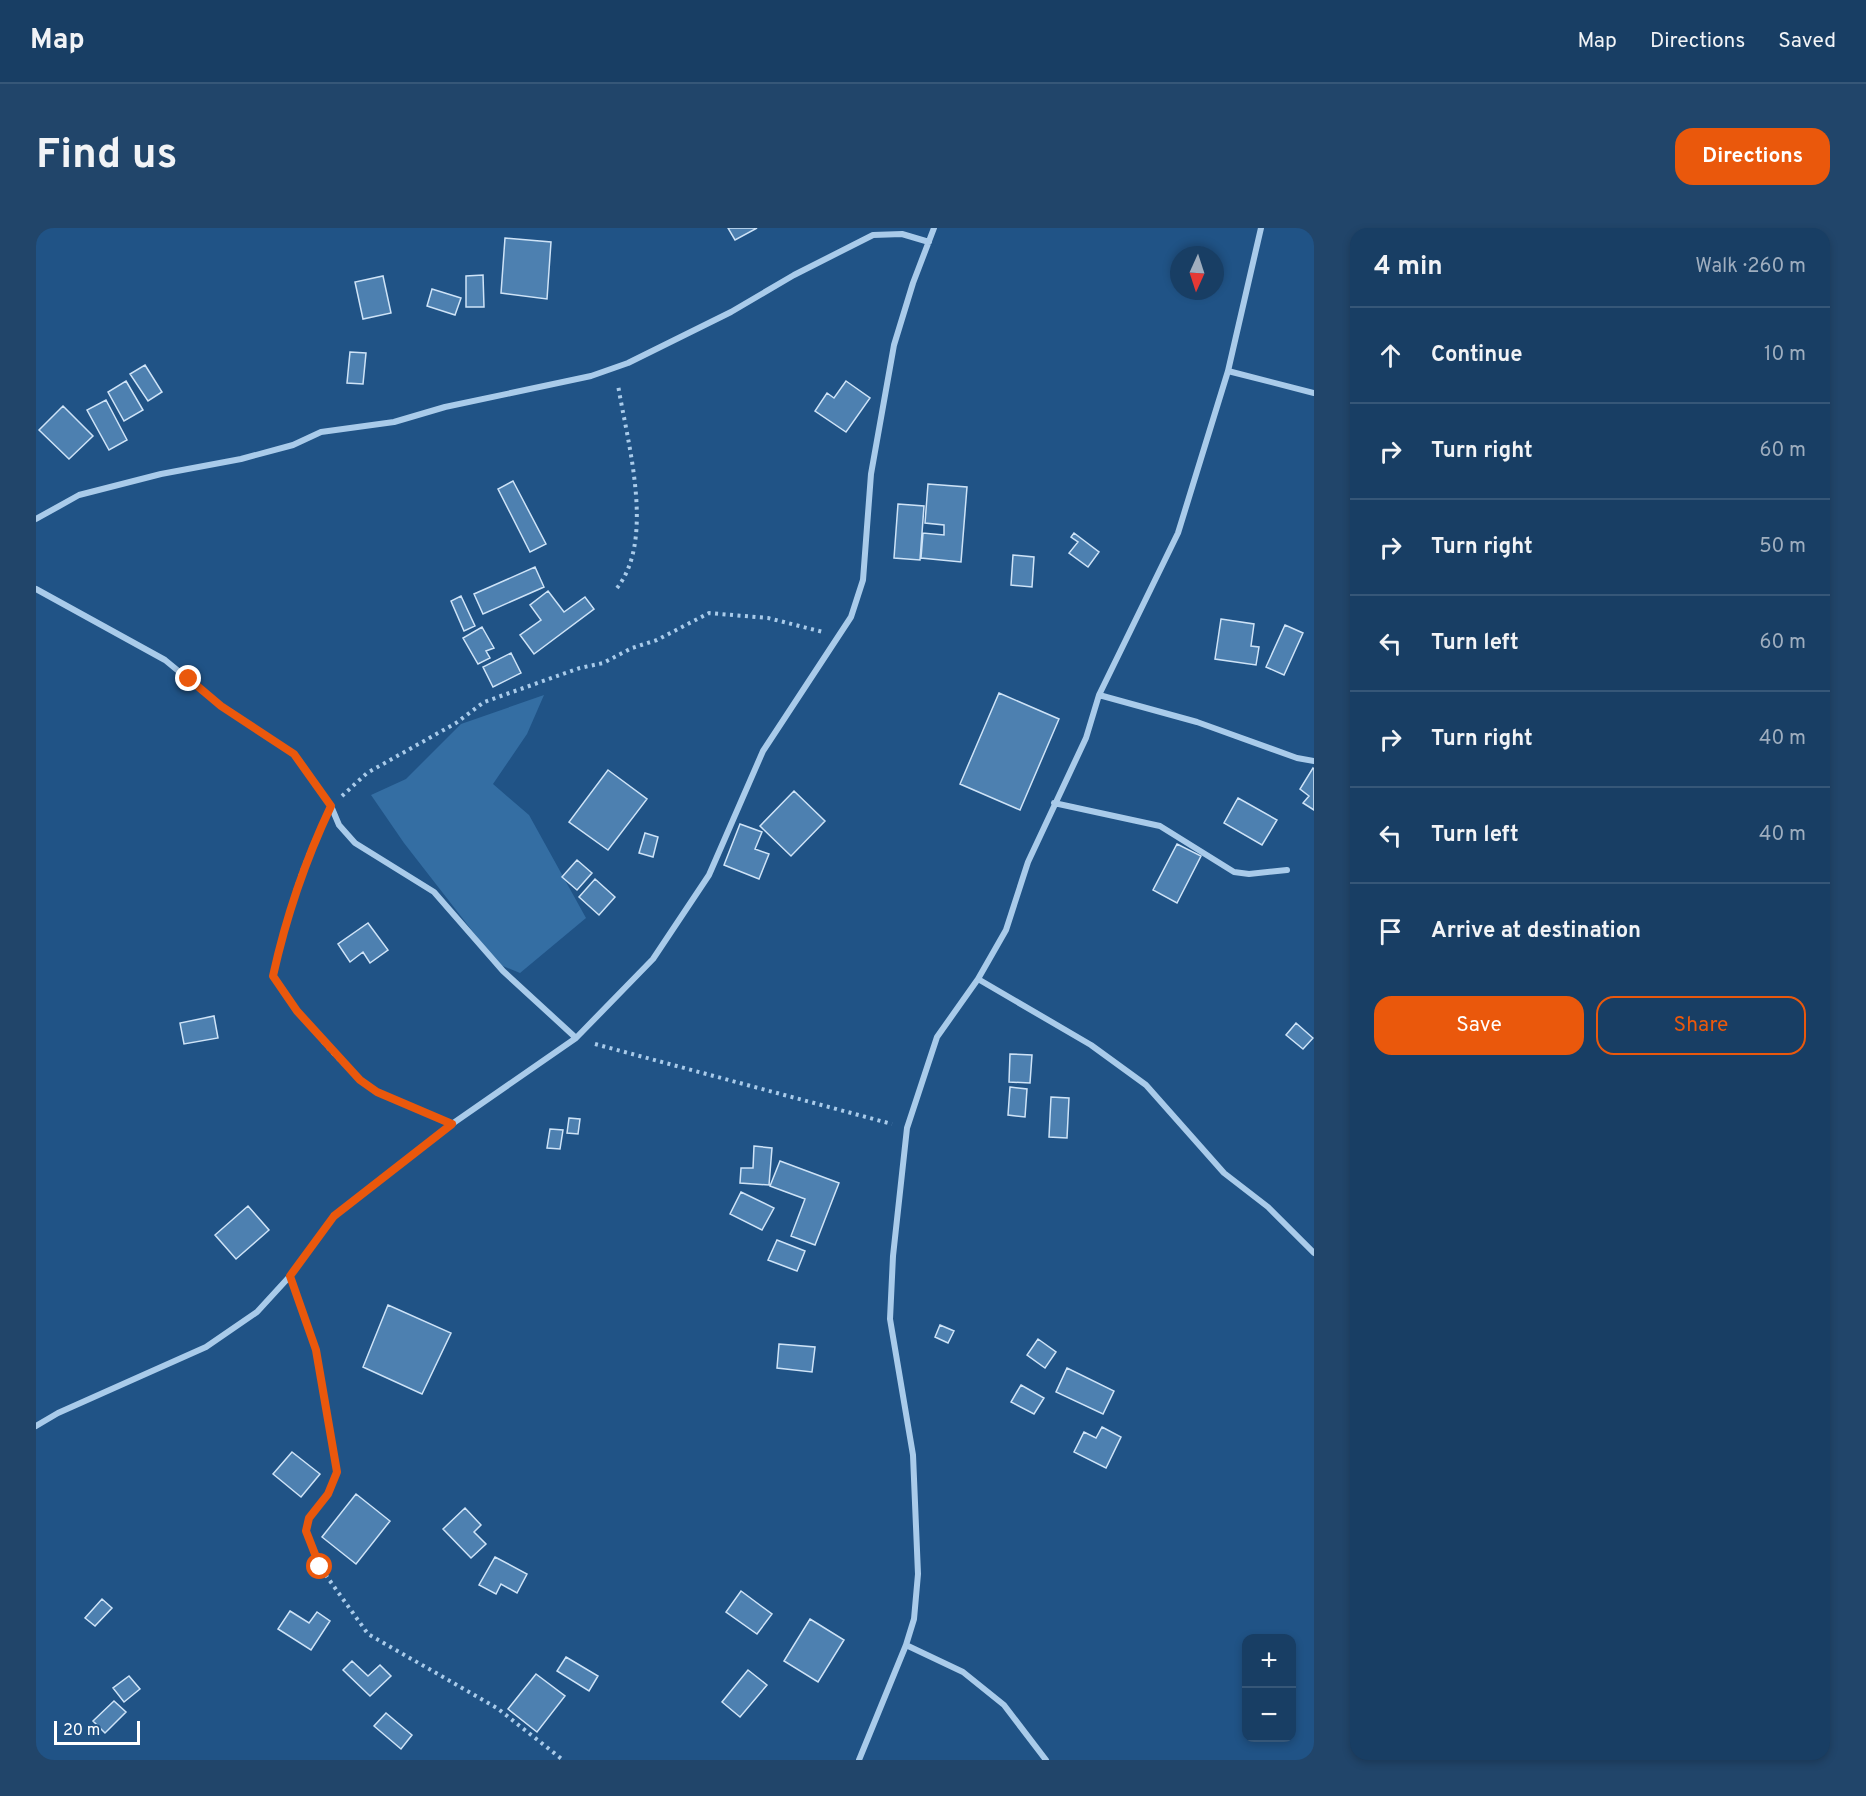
<!DOCTYPE html>
<meta charset="utf-8">
<style>
:root{--surface:#183e64;--page:#21456a;--text:#f1f3f6;--muted:#9faebf;--line:#365778;--accent:#ea580c}
body{margin:0;font-family:Overpass,sans-serif;background:var(--page);color:var(--text)}
.controls{position:absolute;right:18px;bottom:18px;display:grid;overflow:hidden;border-radius:12px;box-shadow:0 3px 9px #0003}
.controls button{width:54px;height:54px;display:grid;place-items:center;padding:0;border:0;border-bottom:2px solid var(--line);background:var(--surface);color:var(--text);font:30px sans-serif}
.compass{position:absolute;left:1134px;top:18px;width:54px;height:54px;border-radius:50%;background:var(--surface);box-shadow:0 3px 9px #0003;rotate:183deg}
.scale{position:absolute;left:18px;bottom:15px;width:86px;box-sizing:border-box;padding-left:6px;border:3px solid #fff;border-top:0;font-size:16px;line-height:21px;white-space:nowrap;color:#fff;-webkit-text-stroke:4px #205386;paint-order:stroke}
.stop{position:absolute;width:18px;height:18px;margin:-14px;border:4px solid #ea580c;border-radius:50%;background:#fff}
.stop.end{background:#ea580c;border-color:#fff;box-shadow:0 2px 6px #0008}
.list{margin:0;padding:0;list-style:none}
h2{display:flex;justify-content:space-between;align-items:center;height:78px;margin:0;padding:0 24px;font-size:26px}
h2 small{font-size:20px;font-weight:400;color:var(--muted)}
.list li{display:grid;grid-template-columns:39px 1fr auto;gap:18px;align-items:center;box-sizing:border-box;height:96px;padding:0 24px;border-top:2px solid var(--line)}
.list b{display:block;font-size:22px;white-space:nowrap}
.list em{font-size:20px;font-style:normal;color:var(--muted)}
.actions{display:flex;gap:12px;padding:18px 24px}
.actions a{flex:1;padding:14px 0;border:2px solid var(--accent);border-radius:18px;text-align:center;font-size:21px;color:var(--accent)}
.actions .main{background:var(--accent);color:#fff}
.icon{flex:none;width:33px;height:33px;fill:none;stroke:currentColor;stroke-width:2;stroke-linecap:round;stroke-linejoin:round}
.map{position:relative;flex:none;width:1278px;height:1532px;overflow:hidden;border-radius:18px}
header{display:flex;align-items:center;gap:36px;box-sizing:border-box;height:84px;padding:0 30px;background:var(--surface);border-bottom:2px solid var(--line)}
header strong{font-size:28px}
nav{display:flex;gap:33px;margin-inline-start:auto;font-size:21px}
.intro{display:flex;align-items:center;justify-content:space-between;box-sizing:border-box;height:144px;padding:0 36px}
h1{margin:0;font-size:42px}
.button{padding:15px 27px;border-radius:18px;background:var(--accent);color:#fff;font-size:21px;font-weight:700}
main{display:flex;gap:36px;padding:0 36px}
aside{flex:1;background:var(--surface);border-radius:18px;box-shadow:0 3px 9px #0003}
.map>svg:first-child{display:block}
</style>
<header>
<strong>Map</strong>
<nav><a>Map</a><a>Directions</a><a>Saved</a></nav>
</header>
<div class="intro"><h1>Find us</h1><a class="button">Directions</a></div>
<main>
<div class="map">
<svg width="1278" height="1532" viewBox="0 0 1278 1532">
<rect width="100%" height="100%" fill="#205386"/>
<path fill="#346ea3" d="M 508,467 L 491,506 L 457,556 L 493,587 L 550,690 L 484,745 L 462,736 L 368,615 L 335,567 L 370,551 L 425,496 Z"/>
<path fill="#4d80b0" stroke="#cee3f7" stroke-width="1.5" d="M 692,0 L 721,0 L 699,12 Z
M 469,10 L 515,14 L 511,71 L 465,65 Z
M 447,47 L 448,79 L 430,79 L 430,48 Z
M 347,48 L 355,85 L 327,91 L 319,54 Z
M 396,61 L 425,70 L 419,87 L 391,78 Z
M 314,124 L 330,125 L 327,156 L 311,155 Z
M 109,137 L 126,164 L 112,173 L 94,146 Z
M 90,153 L 107,182 L 88,193 L 72,164 Z
M 810,153 L 834,170 L 810,204 L 779,183 L 791,165 L 798,170 Z
M 70,172 L 91,212 L 73,222 L 51,182 Z
M 27,178 L 57,208 L 33,231 L 3,202 Z
M 477,253 L 510,316 L 494,324 L 462,261 Z
M 892,256 L 931,259 L 925,334 L 885,330 L 887,305 L 908,307 L 908,297 L 889,295 Z
M 862,276 L 888,278 L 884,332 L 858,330 Z
M 1038,305 L 1063,324 L 1052,339 L 1033,325 L 1042,314 L 1035,309 Z
M 977,327 L 998,329 L 996,359 L 975,357 Z
M 499,339 L 508,359 L 447,386 L 438,366 Z
M 512,363 L 528,384 L 549,369 L 558,381 L 498,426 L 484,407 L 505,392 L 494,377 Z
M 425,368 L 439,398 L 428,403 L 415,373 Z
M 1185,391 L 1218,396 L 1215,418 L 1223,419 L 1220,437 L 1179,431 Z
M 1249,397 L 1267,405 L 1248,447 L 1230,439 Z
M 446,399 L 458,420 L 450,423 L 454,430 L 442,436 L 427,410 Z
M 475,425 L 485,445 L 457,459 L 447,439 Z
M 963,465 L 1023,491 L 984,582 L 924,556 Z
M 1277,540 L 1278,541 L 1278,582 L 1267,575 L 1273,568 L 1264,561 Z
M 572,542 L 611,571 L 572,622 L 533,594 Z
M 758,563 L 789,593 L 755,628 L 724,598 Z
M 1202,570 L 1241,592 L 1226,617 L 1188,595 Z
M 704,596 L 726,604 L 719,621 L 733,626 L 723,651 L 688,637 Z
M 609,605 L 622,609 L 617,629 L 603,625 Z
M 1141,616 L 1165,628 L 1141,675 L 1117,662 Z
M 541,632 L 556,645 L 541,662 L 526,649 Z
M 559,651 L 579,669 L 563,687 L 543,669 Z
M 332,695 L 352,722 L 334,735 L 327,724 L 314,734 L 302,716 Z
M 178,788 L 182,810 L 148,816 L 144,795 Z
M 1260,795 L 1277,810 L 1267,821 L 1250,807 Z
M 974,826 L 996,827 L 994,855 L 973,854 Z
M 974,859 L 991,861 L 989,889 L 972,887 Z
M 1015,869 L 1033,870 L 1031,910 L 1013,909 Z
M 533,890 L 544,891 L 542,906 L 531,905 Z
M 514,901 L 527,902 L 524,921 L 511,920 Z
M 718,918 L 736,920 L 733,957 L 704,955 L 705,940 L 717,940 Z
M 744,933 L 803,955 L 779,1017 L 755,1008 L 769,971 L 734,958 Z
M 705,964 L 738,980 L 726,1002 L 694,986 Z
M 212,978 L 233,1002 L 200,1031 L 179,1007 Z
M 741,1012 L 769,1023 L 761,1043 L 732,1032 Z
M 352,1077 L 415,1105 L 386,1166 L 327,1139 Z
M 904,1097 L 918,1103 L 912,1115 L 899,1109 Z
M 1002,1111 L 1020,1124 L 1009,1140 L 991,1127 Z
M 743,1116 L 779,1119 L 776,1144 L 741,1140 Z
M 1031,1140 L 1078,1163 L 1067,1186 L 1020,1164 Z
M 985,1157 L 1008,1170 L 998,1186 L 975,1174 Z
M 1066,1199 L 1085,1209 L 1070,1240 L 1038,1224 L 1048,1204 L 1060,1210 Z
M 256,1224 L 284,1246 L 265,1269 L 237,1246 Z
M 320,1266 L 354,1293 L 320,1336 L 286,1309 Z
M 429,1280 L 445,1297 L 438,1304 L 450,1316 L 435,1330 L 407,1301 Z
M 459,1329 L 491,1346 L 481,1365 L 465,1356 L 460,1366 L 443,1357 Z
M 705,1363 L 736,1386 L 721,1406 L 690,1384 Z
M 66,1371 L 76,1380 L 59,1398 L 49,1390 Z
M 254,1383 L 273,1395 L 281,1384 L 294,1393 L 275,1422 L 242,1401 Z
M 774,1391 L 808,1412 L 782,1454 L 748,1433 Z
M 530,1429 L 562,1448 L 553,1463 L 521,1443 Z
M 316,1433 L 332,1448 L 344,1437 L 355,1448 L 334,1468 L 307,1442 Z
M 712,1442 L 731,1457 L 704,1489 L 686,1474 Z
M 500,1446 L 529,1468 L 501,1504 L 472,1481 Z
M 93,1448 L 104,1461 L 88,1474 L 77,1460 Z
M 78,1473 L 90,1484 L 69,1505 L 57,1493 Z
M 350,1485 L 376,1507 L 365,1521 L 338,1498 Z"/>
<g fill="none" stroke-linecap="round" stroke-linejoin="round">
<path stroke="#a9cbea" stroke-width="4" stroke-dasharray="3 4.5" stroke-linecap="butt" d="M 581,360 C 620,311 591,213 582,157
M 306,568 L 331,545 L 420,495 L 448,474 L 544,440 L 567,435 L 596,420 L 621,412 L 673,385 L 732,390 L 787,404
M 285,598 C 262,645 248,697 237,748 C 262,784 302,839 339,862 C 356,873 379,879 398,888
M 559,816 L 856,896
M 260,1065 L 280,1122 L 301,1244 L 292,1266 L 273,1290 L 270,1303 L 284,1339 L 332,1406 L 461,1480 L 527,1532"/>
<path stroke="#a9cbea" stroke-width="6" d="M 1192,143 L 1278,165
M 0,291 L 43,267 L 125,246 L 205,231 L 257,217 L 285,204 L 358,194 L 409,179 L 555,148 L 592,135 L 695,84 L 758,47 L 837,7 L 866,6 L 893,14
M 0,361 L 129,432 L 185,478 L 258,526 L 295,578 L 303,597 L 319,615 L 398,664 L 467,743 L 540,810
M 1063,467 L 1161,494 L 1261,530 L 1278,533
M 1018,575 L 1124,598 L 1198,644 L 1213,646 L 1251,642
M 942,751 L 1055,817 L 1110,857 L 1188,945 L 1232,979 L 1278,1025
M 0,1198 L 22,1185 L 170,1119 L 221,1084 L 254,1048 L 298,988 L 416,896 L 540,810 L 617,731 L 673,647 L 727,523 L 815,389 L 827,352 L 835,246 L 858,117 L 877,55 L 898,0
M 870,1417 L 927,1444 L 968,1477 L 1010,1532
M 823,1532 L 870,1417 L 878,1391 L 882,1346 L 877,1227 L 854,1091 L 857,1028 L 871,900 L 901,809 L 942,751 L 970,702 L 992,634 L 1050,510 L 1063,467 L 1142,305 L 1192,143 L 1225,0"/>
</g>
<g fill="none" stroke-linecap="round" stroke-linejoin="round">
<path stroke="#ea580c" stroke-width="8" d="M 153,451 L 185,478 L 258,526 L 295,578 C 269,633 250,689 237,748 L 261,783 L 324,852 L 341,864 L 416,896 L 298,988 L 254,1048 L 280,1122 L 301,1244 L 292,1266 L 273,1290 L 270,1303 L 284,1339"/>
</g>
</svg>
<div class="controls">
<button>+</button>
<button>−</button>
</div>
<svg class="compass" viewBox="-18 -18 36 36"><path d="M0-13l5 13h-10z" fill="#e53935"/><path d="M0 13l5-13h-10z" fill="#9faebf"/></svg>
<div class="scale">20 m</div>
<div class="stop" style="left:284px;top:1339px"></div>
<div class="stop end" style="left:153px;top:451px"></div>
</div>
<aside>
<h2>4 min<small>Walk · 260 m</small></h2>
<ul class="list">
<li><svg class="icon" aria-label="ahead" viewBox="0 0 24 24"><path d="M12 20V5M6 11l6-6 6 6"/></svg><div><b>Continue</b></div><em>10 m</em></li>
<li><svg class="icon" aria-label="right" viewBox="0 0 24 24"><path d="M7 20v-9h11M14 6l5 5-5 5"/></svg><div><b>Turn right</b></div><em>60 m</em></li>
<li><svg class="icon" aria-label="right" viewBox="0 0 24 24"><path d="M7 20v-9h11M14 6l5 5-5 5"/></svg><div><b>Turn right</b></div><em>50 m</em></li>
<li><svg class="icon" aria-label="left" viewBox="0 0 24 24"><path d="M17 20v-9H6M10 6l-5 5 5 5"/></svg><div><b>Turn left</b></div><em>60 m</em></li>
<li><svg class="icon" aria-label="right" viewBox="0 0 24 24"><path d="M7 20v-9h11M14 6l5 5-5 5"/></svg><div><b>Turn right</b></div><em>40 m</em></li>
<li><svg class="icon" aria-label="left" viewBox="0 0 24 24"><path d="M17 20v-9H6M10 6l-5 5 5 5"/></svg><div><b>Turn left</b></div><em>40 m</em></li>
<li><svg class="icon" aria-label="arrive" viewBox="0 0 24 24"><path d="M6 21V4h12l-3 4 3 4H6"/></svg><div><b>Arrive at destination</b></div></li>
</ul>
<div class="actions"><a class="main">Save</a><a>Share</a></div>
</aside>
</main>
